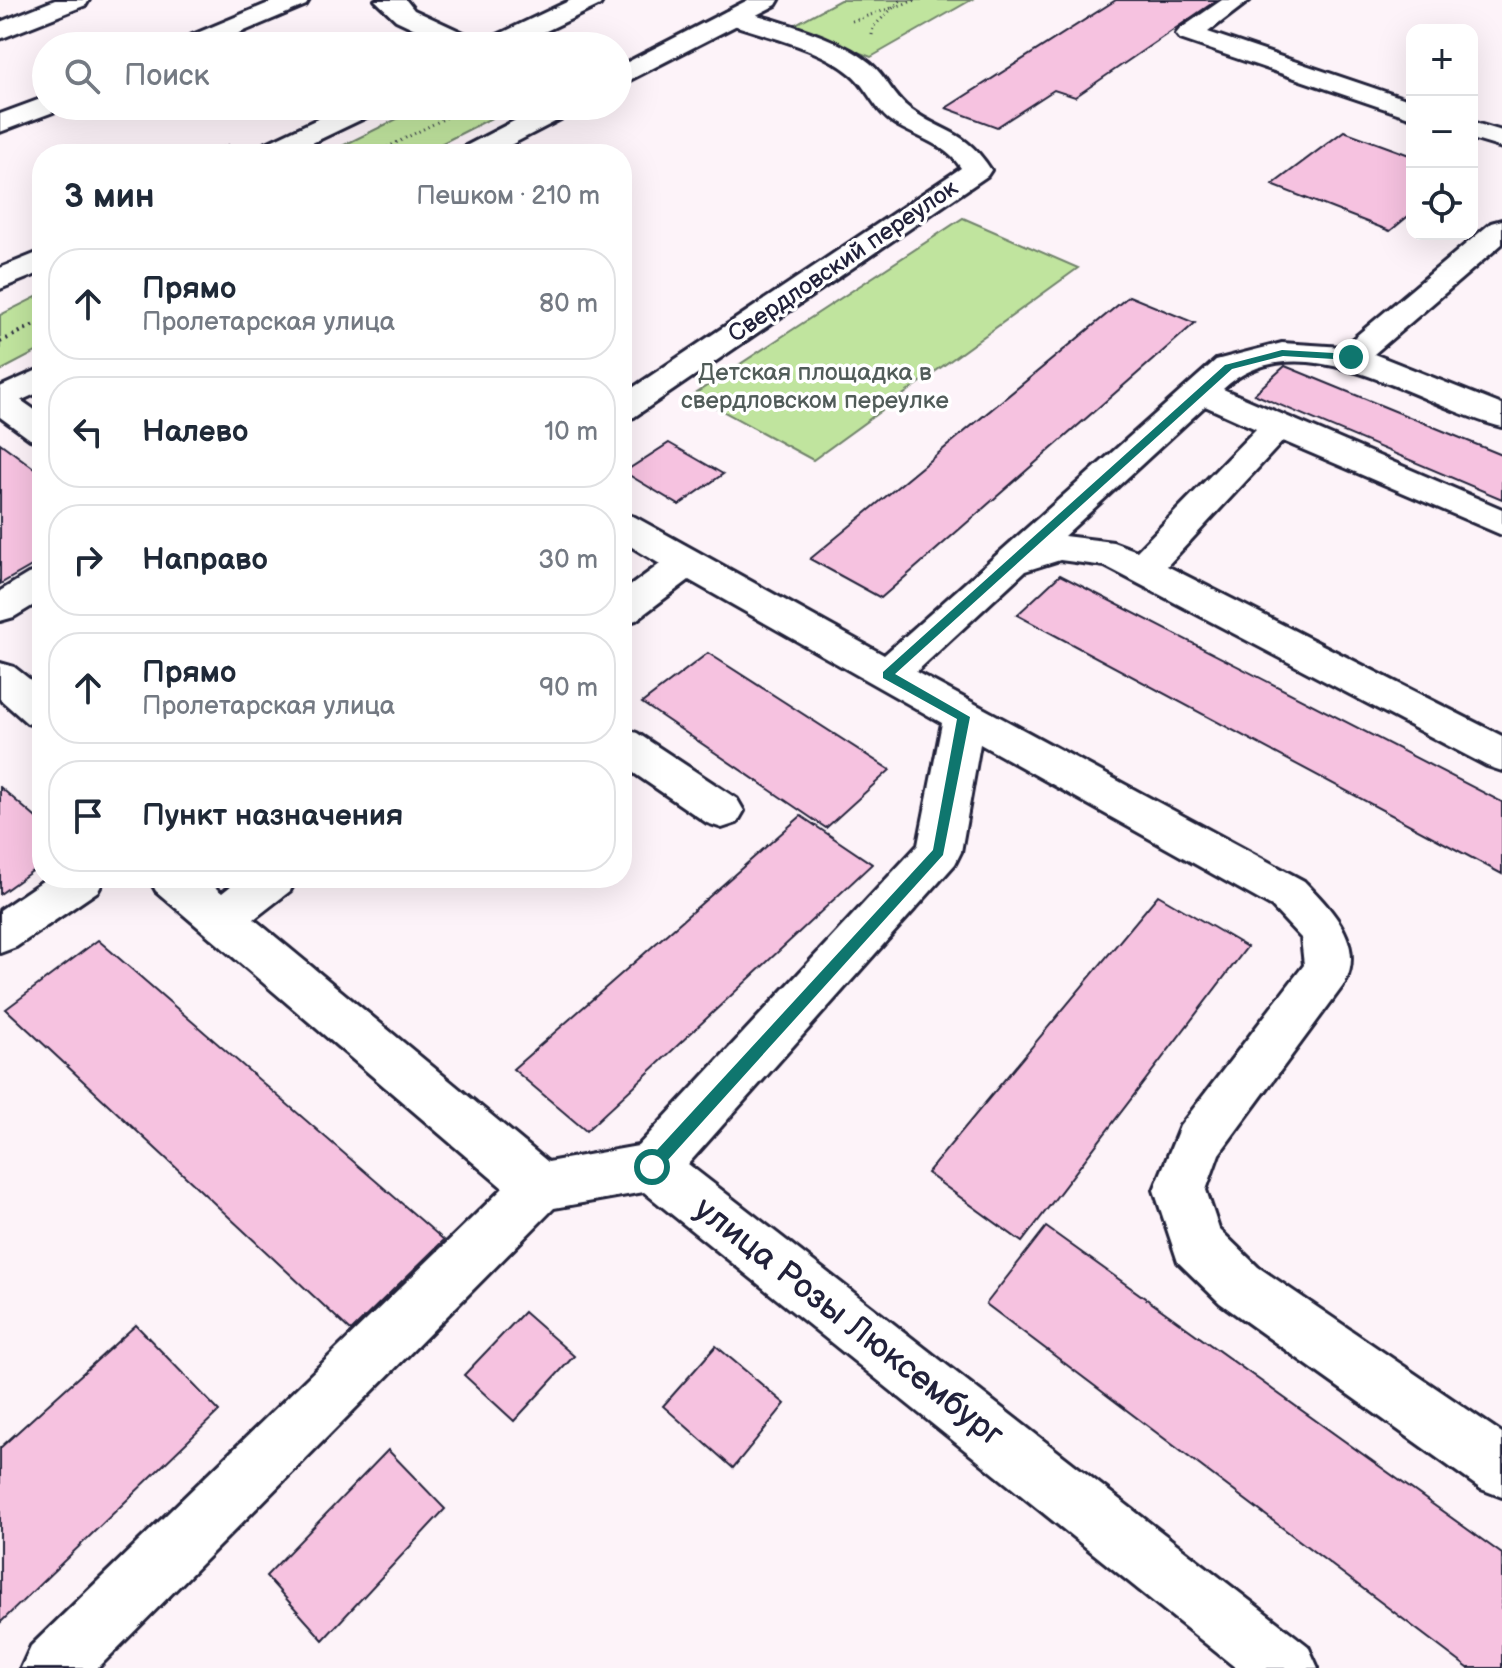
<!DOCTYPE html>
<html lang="ru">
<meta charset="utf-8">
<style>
:root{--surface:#fff;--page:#f6f6f7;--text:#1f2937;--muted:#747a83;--line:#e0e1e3}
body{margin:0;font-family:"Balsamiq Sans",sans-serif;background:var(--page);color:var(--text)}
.controls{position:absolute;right:24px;top:24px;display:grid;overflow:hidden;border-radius:16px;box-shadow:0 8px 32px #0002}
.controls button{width:72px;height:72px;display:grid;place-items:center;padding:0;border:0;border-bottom:2px solid var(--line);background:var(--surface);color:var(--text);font:40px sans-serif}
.stop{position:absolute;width:24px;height:24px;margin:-18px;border:6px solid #0f766e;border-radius:50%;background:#fff}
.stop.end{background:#0f766e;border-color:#fff;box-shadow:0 2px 8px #0008}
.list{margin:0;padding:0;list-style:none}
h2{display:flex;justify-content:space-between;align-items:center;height:104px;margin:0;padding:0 32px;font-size:34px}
h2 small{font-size:26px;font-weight:400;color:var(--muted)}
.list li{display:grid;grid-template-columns:52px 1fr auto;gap:24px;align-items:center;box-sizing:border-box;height:112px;margin:0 16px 16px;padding:0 16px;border:2px solid var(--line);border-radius:32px}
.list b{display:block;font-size:30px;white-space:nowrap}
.list p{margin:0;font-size:26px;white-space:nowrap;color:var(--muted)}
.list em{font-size:26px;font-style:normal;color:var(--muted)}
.icon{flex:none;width:44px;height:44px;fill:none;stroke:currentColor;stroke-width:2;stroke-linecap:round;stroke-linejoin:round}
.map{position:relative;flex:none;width:1502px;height:1668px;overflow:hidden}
.search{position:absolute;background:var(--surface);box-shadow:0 8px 32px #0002;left:32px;top:32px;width:600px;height:88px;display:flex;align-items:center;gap:20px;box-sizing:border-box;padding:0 28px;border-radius:44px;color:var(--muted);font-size:30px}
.panel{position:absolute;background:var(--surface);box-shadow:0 8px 32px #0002;left:32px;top:144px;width:600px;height:744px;border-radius:32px}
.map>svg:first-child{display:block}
</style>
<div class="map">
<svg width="1502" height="1668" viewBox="0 0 1502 1668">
<rect width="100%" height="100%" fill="#fdf3f9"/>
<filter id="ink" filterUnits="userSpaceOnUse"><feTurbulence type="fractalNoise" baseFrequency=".0125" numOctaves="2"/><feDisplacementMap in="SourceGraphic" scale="16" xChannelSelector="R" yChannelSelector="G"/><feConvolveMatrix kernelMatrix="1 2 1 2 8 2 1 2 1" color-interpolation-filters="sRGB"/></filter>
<g filter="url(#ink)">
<path fill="#c0e49e" stroke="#71836c" stroke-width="2" d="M 840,0 L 971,0 L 871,57 L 790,27 Z
M 423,106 L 515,106 L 421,154 L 326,154 Z
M 963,218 L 1078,268 L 813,460 L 693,395 Z
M 42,294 L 42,349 L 0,371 L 0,315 Z"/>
<path fill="#f6c2e0" stroke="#22223b" stroke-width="2" d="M 1116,0 L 1217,0 L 1075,97 L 1054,90 L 997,127 L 946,108 Z
M 1344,131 L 1412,156 L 1412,213 L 1390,231 L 1272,185 Z
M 1129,296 L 1195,323 L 881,598 L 810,559 Z
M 1285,366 L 1502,455 L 1502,499 L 1254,394 Z
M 0,443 L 42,474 L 42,560 L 0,584 Z
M 669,443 L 723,474 L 679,505 L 624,472 Z
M 1060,575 L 1502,802 L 1502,874 L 1017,615 Z
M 708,653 L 890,770 L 826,828 L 642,703 Z
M 0,787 L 42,823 L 42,864 L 0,894 Z
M 801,816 L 872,864 L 586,1131 L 513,1069 Z
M 1158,895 L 1247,947 L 1022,1242 L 927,1173 Z
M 98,940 L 444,1240 L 351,1331 L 6,1009 Z
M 1046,1227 L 1502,1554 L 1502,1668 L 1468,1668 L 986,1304 Z
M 524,1312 L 574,1356 L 514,1421 L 464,1375 Z
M 136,1325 L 219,1411 L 0,1623 L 0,1448 Z
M 716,1346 L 785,1404 L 733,1468 L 663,1406 Z
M 388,1450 L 445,1509 L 323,1640 L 266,1576 Z"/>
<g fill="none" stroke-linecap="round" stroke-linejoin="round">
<defs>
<path id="minor" d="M 55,0 L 89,0 L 86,5 L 0,39 L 0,22 Z
M 276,0 L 309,0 L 306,5 L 209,46 L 174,46 L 178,41 Z
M 375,0 L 406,0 L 414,10 L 481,41 L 485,46 L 451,46 L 396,20 Z
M 1222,0 L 1250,0 L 1208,32 L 1412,101 L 1412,118 L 1180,39 L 1176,34 L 1180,29 Z
M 734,9 C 774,19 839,37 870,63 C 886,76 893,97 910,109 C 944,134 965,129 991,170 L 987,176 L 634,417 L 622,420 L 622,395 L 961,168 C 946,144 918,138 895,124 C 875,112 868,88 851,74 C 817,46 766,37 725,22 L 721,17 L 725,12 Z
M 46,97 L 46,106 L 59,106 L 56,111 L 0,132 L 0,114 Z
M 1472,122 L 1502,131 L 1502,148 L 1472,139 Z
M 1502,220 L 1502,244 L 1374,354 L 1502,405 L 1502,427 C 1420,407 1301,317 1223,389 L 1502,509 L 1502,535 L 1283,441 L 1167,566 L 1502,736 L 1502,771 L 1487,766 L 1105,566 L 1060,560 L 1025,571 L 916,672 L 1304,881 C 1331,909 1365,942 1345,983 L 1219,1154 L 1206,1190 L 1219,1229 L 1258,1267 L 1502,1433 L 1502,1497 L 1481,1489 L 1220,1303 L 1178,1262 L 1154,1190 L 1180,1126 L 1304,965 L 1301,938 L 1272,907 L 980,744 L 961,852 L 955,864 L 688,1164 L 1308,1646 L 1318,1668 L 1236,1668 L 644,1192 L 554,1208 L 98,1668 L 21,1668 L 31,1646 L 503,1188 L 156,891 L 149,878 L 203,878 L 222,893 L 241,878 L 297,878 L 290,891 L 254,919 L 548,1162 L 638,1146 L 918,845 L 942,723 L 689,580 L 636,620 L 622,624 L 622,592 L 660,564 L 622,541 L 622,513 L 635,517 L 884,655 L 1216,360 L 1282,343 L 1343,347 L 1491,223 ZM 1205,406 L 1256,429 L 1137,551 L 1113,542 L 1064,536 Z
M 0,391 L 12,394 L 42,415 L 42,442 L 30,439 L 0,417 Z
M 42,570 L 42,600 L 14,617 L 0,621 L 0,591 L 28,574 Z
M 0,663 L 14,667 L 42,689 L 42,727 L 27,723 L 0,699 Z
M 622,728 L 637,733 L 737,799 L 744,811 L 737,823 L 722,828 L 707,823 L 622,765 Z
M 47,878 L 105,878 L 98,891 L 16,947 L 0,953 L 0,910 Z"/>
<path id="major" d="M 571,0 L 603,0 L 600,5 L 515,46 L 481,46 L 485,41 Z
M 748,0 L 779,0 L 776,5 L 618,86 L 618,67 Z
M 345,106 L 381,106 L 377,112 L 289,154 L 252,154 L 256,148 Z
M 543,106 L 578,106 L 574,112 L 493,154 L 458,154 L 462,148 Z
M 42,251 L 42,272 L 0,289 L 0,268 Z
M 42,368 L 42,391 L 0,410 L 0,387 Z"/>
</defs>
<use href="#minor" stroke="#22223b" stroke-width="6"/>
<use href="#major" stroke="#22223b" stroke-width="6"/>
<path stroke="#22223b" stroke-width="3" stroke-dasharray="1 4" stroke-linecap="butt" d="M 852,21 L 916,0
M 872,35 L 873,27 L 901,0
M 210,154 L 229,145
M 374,154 L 469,106"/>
<path stroke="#22223b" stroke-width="4" stroke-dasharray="2 5" stroke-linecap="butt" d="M 0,342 L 42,321"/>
<use href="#minor" fill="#fff" fill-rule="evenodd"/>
<use href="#major" fill="#fff" fill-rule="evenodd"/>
</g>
</g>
<path fill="#0f766e" d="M 1282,350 L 1351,354 L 1356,357 L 1351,360 L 1283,356 L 1232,369 L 895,674 L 970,717 L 943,855 L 657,1172 L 646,1172 L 646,1162 L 933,850 L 957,719 L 883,678 L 883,672 L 1225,365 Z"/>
<g text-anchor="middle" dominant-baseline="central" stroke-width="7" stroke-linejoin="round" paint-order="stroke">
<g font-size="24" fill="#22223b" stroke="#fff">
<text transform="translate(843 261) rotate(-34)">Свердловский переулок</text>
</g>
<g font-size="24" fill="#515c59" stroke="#fff">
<text x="815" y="372">Детская площадка в<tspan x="815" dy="28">свердловском переулке</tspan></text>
</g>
<g font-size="34" fill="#22223b" stroke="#fff">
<text transform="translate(849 1322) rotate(38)">улица Розы Люксембург</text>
</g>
</g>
</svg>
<div class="controls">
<button>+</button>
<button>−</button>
<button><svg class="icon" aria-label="locate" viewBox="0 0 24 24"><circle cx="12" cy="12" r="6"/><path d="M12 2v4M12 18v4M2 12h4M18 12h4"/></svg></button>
</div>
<div class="stop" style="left:652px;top:1167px"></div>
<div class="stop end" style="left:1351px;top:357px"></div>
<div class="search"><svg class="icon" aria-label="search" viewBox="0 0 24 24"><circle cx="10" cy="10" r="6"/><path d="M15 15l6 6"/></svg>Поиск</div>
<section class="panel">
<h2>3 мин<small>Пешком · 210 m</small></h2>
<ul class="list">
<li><svg class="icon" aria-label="ahead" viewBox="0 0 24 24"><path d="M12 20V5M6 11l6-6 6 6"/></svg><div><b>Прямо</b><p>Пролетарская улица</p></div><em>80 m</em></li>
<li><svg class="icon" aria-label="left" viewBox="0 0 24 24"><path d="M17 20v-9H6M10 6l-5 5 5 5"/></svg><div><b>Налево</b></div><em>10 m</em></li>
<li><svg class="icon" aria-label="right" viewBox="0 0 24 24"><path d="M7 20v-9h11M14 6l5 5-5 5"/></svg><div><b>Направо</b></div><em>30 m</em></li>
<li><svg class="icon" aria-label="ahead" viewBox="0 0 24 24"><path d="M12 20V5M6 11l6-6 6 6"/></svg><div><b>Прямо</b><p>Пролетарская улица</p></div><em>90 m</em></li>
<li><svg class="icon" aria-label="arrive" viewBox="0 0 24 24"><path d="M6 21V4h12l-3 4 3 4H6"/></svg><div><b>Пункт назначения</b></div></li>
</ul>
</section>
</div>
